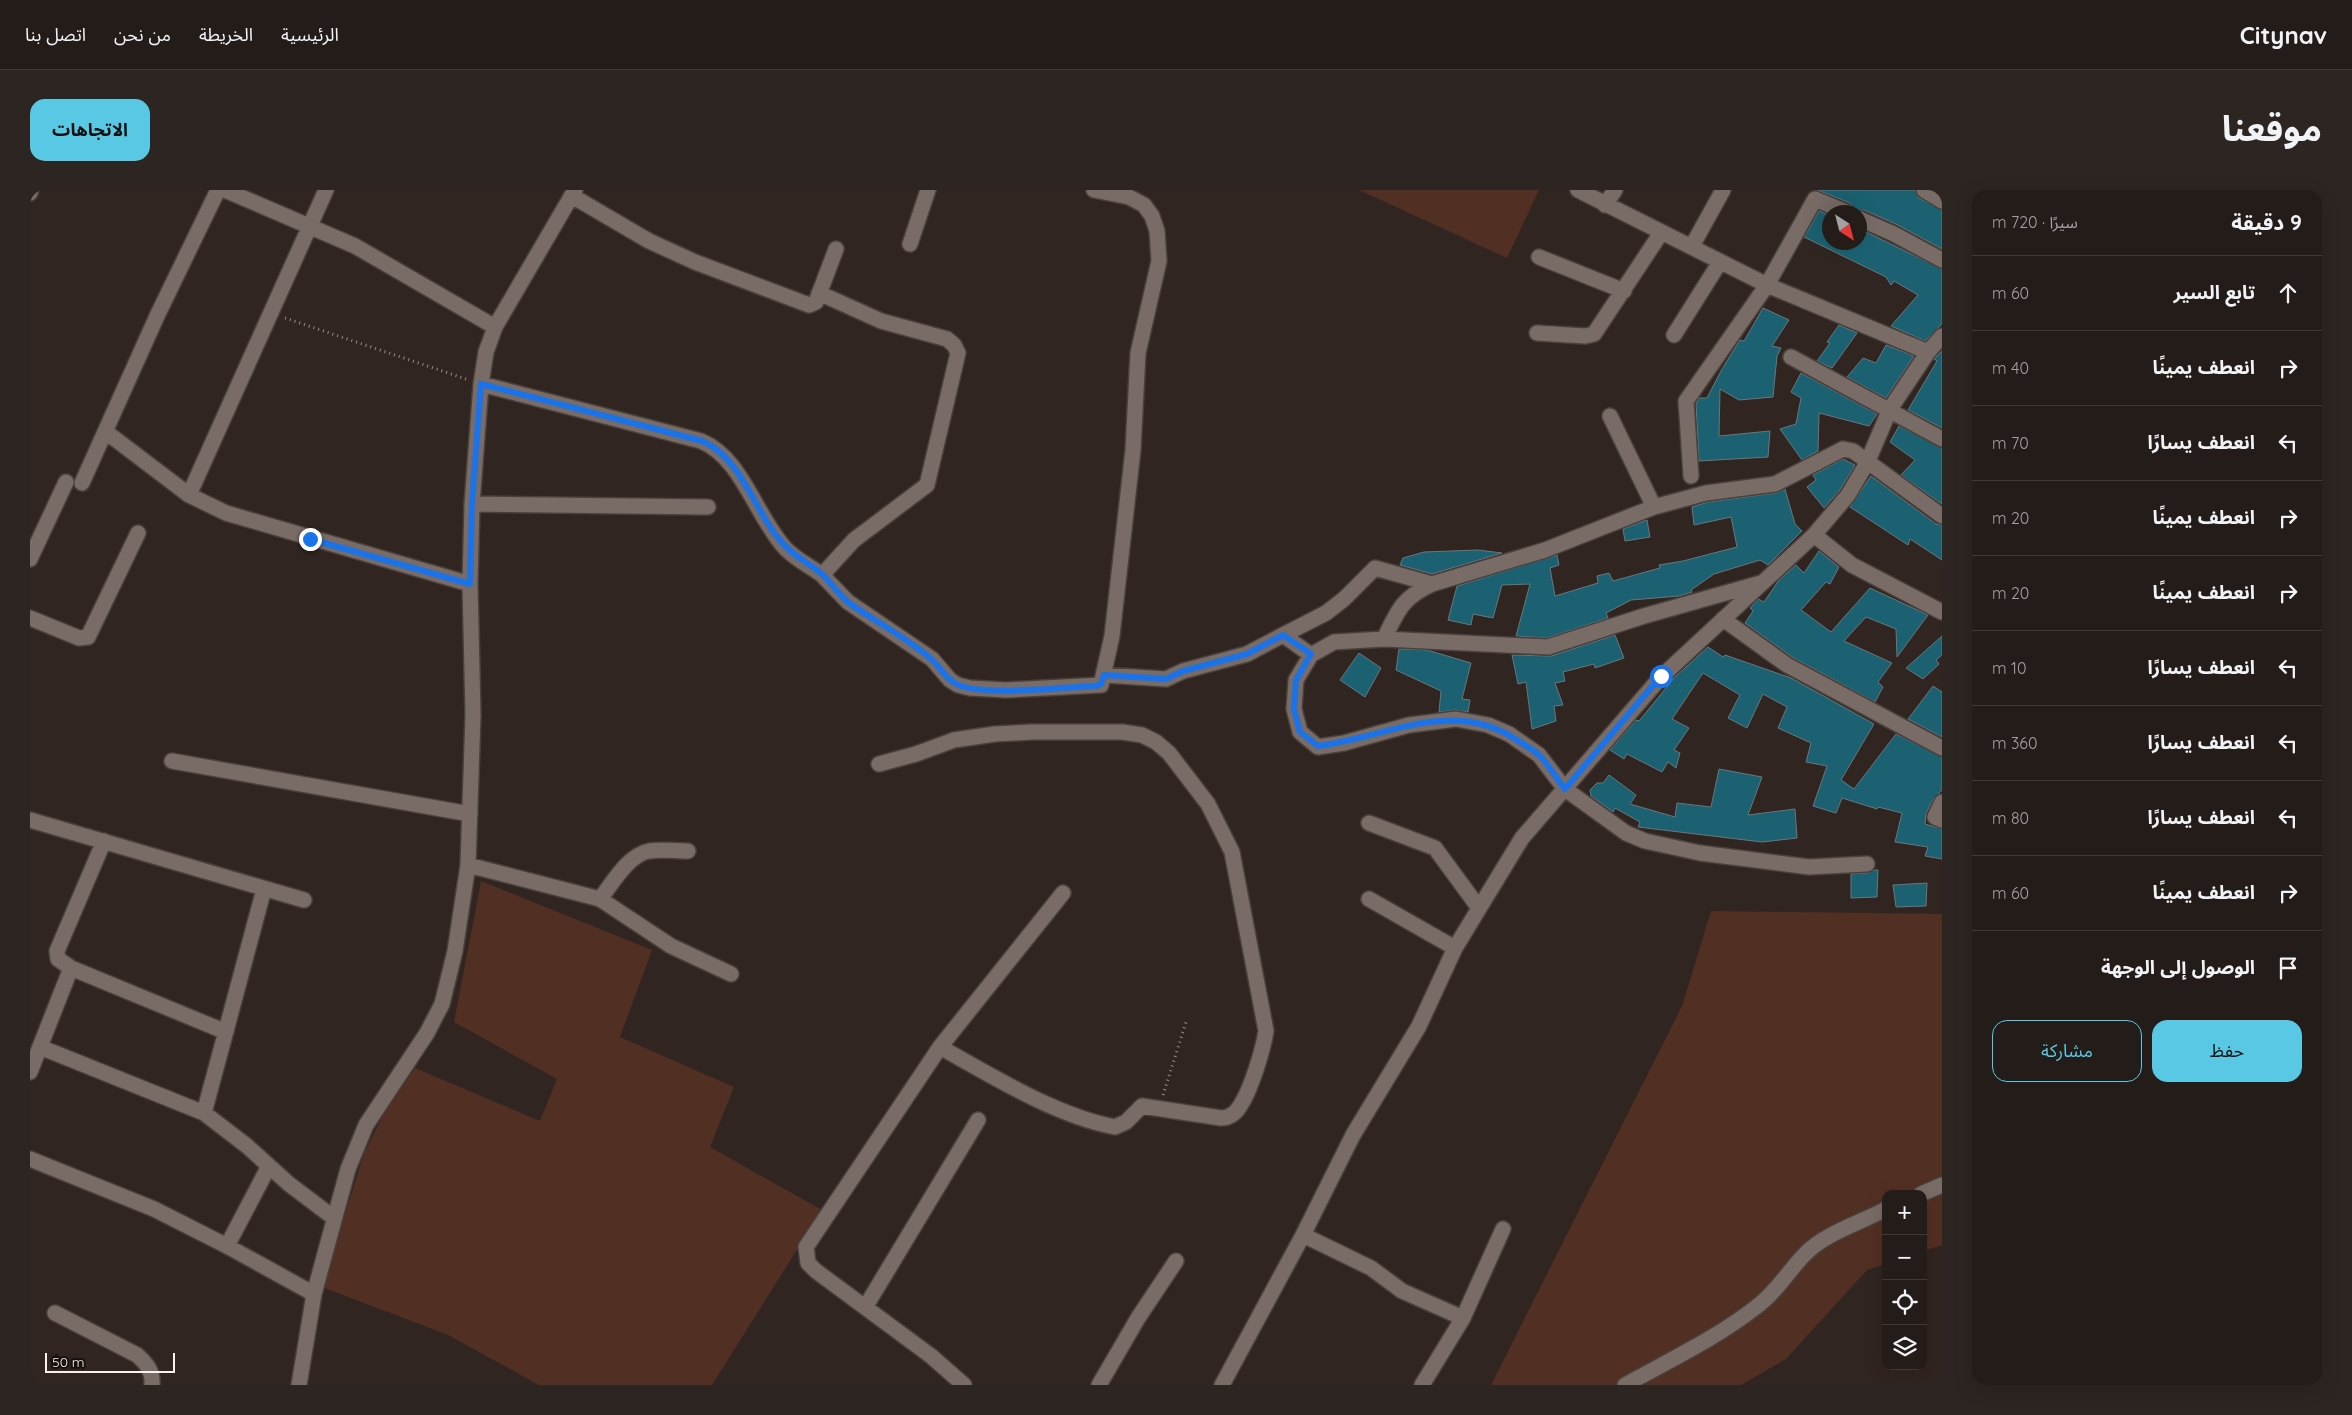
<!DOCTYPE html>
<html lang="ar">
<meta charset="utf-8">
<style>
:root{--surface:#241c18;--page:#2c2521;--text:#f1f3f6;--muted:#a3a1a2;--line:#413a37;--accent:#58c8e4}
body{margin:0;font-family:Quicksand,"Noto Sans Arabic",sans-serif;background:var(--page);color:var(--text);direction:rtl}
.controls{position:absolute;right:15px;bottom:15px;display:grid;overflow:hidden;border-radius:10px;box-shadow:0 5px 20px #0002}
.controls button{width:45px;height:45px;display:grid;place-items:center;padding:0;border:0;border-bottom:1px solid var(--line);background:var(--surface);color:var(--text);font:25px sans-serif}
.compass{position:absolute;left:1792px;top:15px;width:45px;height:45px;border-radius:50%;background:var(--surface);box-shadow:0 5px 20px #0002;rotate:144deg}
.scale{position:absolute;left:15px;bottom:12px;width:130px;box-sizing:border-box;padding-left:5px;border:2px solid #f8f0ed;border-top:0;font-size:14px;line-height:18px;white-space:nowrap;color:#f8f0ed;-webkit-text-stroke:4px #140f0d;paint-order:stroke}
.stop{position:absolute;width:15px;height:15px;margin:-11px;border:4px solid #1a73e8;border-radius:50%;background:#fff}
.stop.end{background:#1a73e8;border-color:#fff;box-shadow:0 1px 5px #0008}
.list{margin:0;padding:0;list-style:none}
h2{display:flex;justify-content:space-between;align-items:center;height:65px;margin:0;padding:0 20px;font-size:21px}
h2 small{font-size:16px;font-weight:400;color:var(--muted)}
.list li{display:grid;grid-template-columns:32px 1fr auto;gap:15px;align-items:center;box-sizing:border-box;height:75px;padding:0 20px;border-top:1px solid var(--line)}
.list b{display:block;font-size:19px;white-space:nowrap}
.list em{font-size:16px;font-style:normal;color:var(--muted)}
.actions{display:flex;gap:10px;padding:15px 20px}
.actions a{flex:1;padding:11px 0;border:1px solid var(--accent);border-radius:15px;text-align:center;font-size:18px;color:var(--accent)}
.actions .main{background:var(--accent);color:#111}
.icon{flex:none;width:28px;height:28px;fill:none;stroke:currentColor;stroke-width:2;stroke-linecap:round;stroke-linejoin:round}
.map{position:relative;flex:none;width:1912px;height:1195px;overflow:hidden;direction:ltr;border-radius:15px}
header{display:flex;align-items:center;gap:30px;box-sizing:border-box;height:70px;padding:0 25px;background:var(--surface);border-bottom:1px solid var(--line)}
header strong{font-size:24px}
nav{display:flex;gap:28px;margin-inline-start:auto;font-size:18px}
.intro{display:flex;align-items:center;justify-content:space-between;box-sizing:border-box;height:120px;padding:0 30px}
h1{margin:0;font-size:35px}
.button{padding:12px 22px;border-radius:15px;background:var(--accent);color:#111;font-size:18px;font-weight:700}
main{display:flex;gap:30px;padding:0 30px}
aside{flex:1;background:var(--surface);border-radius:15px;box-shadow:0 5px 20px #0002}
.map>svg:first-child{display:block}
</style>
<header>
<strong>Citynav</strong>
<nav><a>الرئيسية</a><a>الخريطة</a><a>من نحن</a><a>اتصل بنا</a></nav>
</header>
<div class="intro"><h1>موقعنا</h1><a class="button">الاتجاهات</a></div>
<main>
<aside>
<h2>9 دقيقة<small>سيرًا · 720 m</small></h2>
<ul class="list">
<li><svg class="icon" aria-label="ahead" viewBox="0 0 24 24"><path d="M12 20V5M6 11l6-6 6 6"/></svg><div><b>تابع السير</b></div><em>60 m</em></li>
<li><svg class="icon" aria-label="right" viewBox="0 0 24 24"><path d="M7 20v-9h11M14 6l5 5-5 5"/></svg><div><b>انعطف يمينًا</b></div><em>40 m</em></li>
<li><svg class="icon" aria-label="left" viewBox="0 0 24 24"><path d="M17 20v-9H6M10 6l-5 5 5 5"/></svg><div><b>انعطف يسارًا</b></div><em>70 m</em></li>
<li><svg class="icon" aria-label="right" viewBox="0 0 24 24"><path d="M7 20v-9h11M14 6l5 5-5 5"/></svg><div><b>انعطف يمينًا</b></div><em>20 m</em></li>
<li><svg class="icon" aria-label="right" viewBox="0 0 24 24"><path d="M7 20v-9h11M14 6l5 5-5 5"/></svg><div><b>انعطف يمينًا</b></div><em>20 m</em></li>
<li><svg class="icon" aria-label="left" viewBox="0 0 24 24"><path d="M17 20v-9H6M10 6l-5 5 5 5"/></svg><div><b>انعطف يسارًا</b></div><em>10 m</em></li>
<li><svg class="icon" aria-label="left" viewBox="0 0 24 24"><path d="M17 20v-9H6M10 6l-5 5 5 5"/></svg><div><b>انعطف يسارًا</b></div><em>360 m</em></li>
<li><svg class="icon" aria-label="left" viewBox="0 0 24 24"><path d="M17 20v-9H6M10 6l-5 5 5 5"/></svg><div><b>انعطف يسارًا</b></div><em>80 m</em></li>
<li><svg class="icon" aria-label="right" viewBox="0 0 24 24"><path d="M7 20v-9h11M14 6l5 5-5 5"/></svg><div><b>انعطف يمينًا</b></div><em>60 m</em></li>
<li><svg class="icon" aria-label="arrive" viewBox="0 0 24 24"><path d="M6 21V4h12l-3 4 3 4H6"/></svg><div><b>الوصول إلى الوجهة</b></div></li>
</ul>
<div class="actions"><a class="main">حفظ</a><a>مشاركة</a></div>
</aside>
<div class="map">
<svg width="1912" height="1195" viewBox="0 0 1912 1195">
<rect width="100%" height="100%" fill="#302520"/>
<path fill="#522f23" d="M 1329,0 L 1509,0 L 1477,68 Z
M 451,691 L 622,760 L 590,847 L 704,897 L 680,957 L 792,1020 L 682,1195 L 509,1195 L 418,1145 L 292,1097 L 334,964 L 355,921 L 385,878 L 510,931 L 527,889 L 424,832 Z
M 1681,721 L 1912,724 L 1912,1055 L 1893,1061 L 1893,1004 L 1856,1004 L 1856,1074 L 1837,1080 L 1756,1169 L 1711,1195 L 1461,1195 L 1652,816 Z"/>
<path fill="#1b6171" stroke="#68787c" d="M 1787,0 L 1885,0 L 1889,8 L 1912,20 L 1912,59 L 1868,35 L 1834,20 L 1825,21 L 1820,13 Z
M 1789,21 L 1800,25 L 1800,52 L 1830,52 L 1830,39 L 1912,79 L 1912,134 L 1895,151 L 1861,136 L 1888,105 L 1864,91 L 1861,95 L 1856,87 L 1774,47 Z
M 1733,118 L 1759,130 L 1742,156 L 1751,158 L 1747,166 L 1743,207 L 1709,210 L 1690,199 L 1689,246 L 1740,241 L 1738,267 L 1669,271 L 1666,214 L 1669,208 L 1677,208 L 1692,179 L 1710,150 L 1714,151 Z
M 1809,135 L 1827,143 L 1802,178 L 1787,171 L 1800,153 L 1797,152 Z
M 1856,155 L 1884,166 L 1856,208 L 1817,187 L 1833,168 L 1846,173 Z
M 1912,161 L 1912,238 L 1878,220 L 1907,171 L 1904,169 Z
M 1771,183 L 1847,224 L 1839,236 L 1789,223 L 1788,261 L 1772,270 L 1750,239 L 1766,234 L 1771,208 L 1761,202 Z
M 1869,236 L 1912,258 L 1912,314 L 1871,285 L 1885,270 L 1860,252 Z
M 1813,269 L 1825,275 L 1810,300 L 1794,318 L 1777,297 L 1786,290 L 1783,285 Z
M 1841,286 L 1906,334 L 1912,335 L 1912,370 L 1880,349 L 1878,355 L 1820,317 Z
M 1755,299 L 1765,334 L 1772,341 L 1738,375 L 1730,370 L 1684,384 L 1661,400 L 1662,402 L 1649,406 L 1601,410 L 1576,423 L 1578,428 L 1517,448 L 1486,446 L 1500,394 L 1472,395 L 1463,428 L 1443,424 L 1441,435 L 1418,430 L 1427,396 L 1527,365 L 1529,375 L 1520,378 L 1525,406 L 1568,393 L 1567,386 L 1579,383 L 1583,391 L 1630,378 L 1629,375 L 1653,371 L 1707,357 L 1701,327 L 1664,335 L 1662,317 L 1678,312 L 1746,303 Z
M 1617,330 L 1620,347 L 1595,351 L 1593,339 Z
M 1448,360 L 1472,363 L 1402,384 L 1370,375 L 1373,368 L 1394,362 Z
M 1789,361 L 1809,377 L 1800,394 L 1796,392 L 1771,420 L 1801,442 L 1840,398 L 1898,425 L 1867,467 L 1866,439 L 1836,427 L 1814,451 L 1862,473 L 1848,492 L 1853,497 L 1845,512 L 1762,467 L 1715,433 L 1723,421 L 1720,418 L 1721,417 L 1728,409 L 1734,412 L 1749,390 L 1766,375 L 1774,383 Z
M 1585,445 L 1594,468 L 1565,478 L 1564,474 L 1533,482 L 1535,491 L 1525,493 L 1533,515 L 1524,516 L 1526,531 L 1502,539 L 1496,492 L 1488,494 L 1482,465 L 1521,466 Z
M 1912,446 L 1912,465 L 1906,470 L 1909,474 L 1893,489 L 1876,478 Z
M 1678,457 L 1693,467 L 1695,465 L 1761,488 L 1844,534 L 1811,590 L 1824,599 L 1866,544 L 1912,567 L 1912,600 L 1904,608 L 1896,623 L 1895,634 L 1912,639 L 1912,669 L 1895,666 L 1898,657 L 1865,652 L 1872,623 L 1848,617 L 1847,619 L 1812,608 L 1806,623 L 1783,616 L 1797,576 L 1776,572 L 1781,553 L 1748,538 L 1757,517 L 1733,504 L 1717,538 L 1698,528 L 1710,505 L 1673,483 L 1642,529 L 1659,538 L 1644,560 L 1650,563 L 1646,578 L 1638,572 L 1632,582 L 1597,564 L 1594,569 L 1580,560 L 1606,530 L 1609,531 L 1645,487 Z
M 1369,459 L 1397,460 L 1441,473 L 1432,509 L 1440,510 L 1438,522 L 1425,520 L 1409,522 L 1411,501 L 1366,480 Z
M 1329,463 L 1351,478 L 1335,507 L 1310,490 Z
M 1903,496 L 1912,502 L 1912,547 L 1878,529 Z
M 1689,579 L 1732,587 L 1718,625 L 1765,619 L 1767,648 L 1732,652 L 1608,637 L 1610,632 L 1585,618 L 1583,622 L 1561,606 L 1560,600 L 1567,593 L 1573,593 L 1579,585 L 1606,605 L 1600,614 L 1645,627 L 1647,613 L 1681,617 Z
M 1843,680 L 1848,680 L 1847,707 L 1821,708 L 1821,684 L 1837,683 Z
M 1897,693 L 1896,716 L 1866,717 L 1863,695 Z"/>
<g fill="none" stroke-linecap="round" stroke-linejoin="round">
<defs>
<path id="minor" d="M 195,0 L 325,56 L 465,137
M 1548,0 L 1737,95 L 1898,162
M 1894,0 L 1912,11
M 0,3 L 1,0
M 542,6 L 619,51 L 665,72 L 779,115 L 786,112 L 806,59
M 1575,15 L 1585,0
M 1830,29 L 1864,44 L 1912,70
M 880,54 L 898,0
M 1662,56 L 1693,0
M 1509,67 L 1594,101
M 1507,143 L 1555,146 L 1564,144 L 1631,43
M 1644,145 L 1690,72
M 1761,167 L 1912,249
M 451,194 L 671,251 C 712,268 725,325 755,358 C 765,369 780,376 792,385 L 824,350 L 897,295 L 928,163 L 924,155 L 917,149 L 851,131 L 789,103
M 1580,226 L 1624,317
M 76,242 L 159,305 L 196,323 L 440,394
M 1661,286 L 1656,211 L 1737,95 L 1785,9 L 1816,22
M 52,293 L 127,126 L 188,0
M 159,305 L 296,0
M 442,314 L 678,317
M 1784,345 L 1822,375 L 1912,422
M 0,369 L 36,292
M 792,385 L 818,412 L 902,469 L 920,490 L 928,495 L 940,498 L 976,500 L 1071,495 L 1082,446 L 1103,260 L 1108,163 L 1129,71 L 1127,41 L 1122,26 L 1114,15 L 1099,7 L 1064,0
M 1731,393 L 1614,426 L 1518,457 L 1354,449 L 1304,452 L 1281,465 L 1266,490 L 1264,519 L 1270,542 L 1288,557 L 1314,553 L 1379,535 L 1426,529 L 1458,535 L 1479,544 L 1509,565 L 1535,599 L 1596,643 L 1615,651 L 1670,663 L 1779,677 L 1837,674
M 0,428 L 49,448 L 58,447 L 108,343
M 1693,429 L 1757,475 L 1912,558
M 1253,445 L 1296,423 L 1314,409 L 1345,378 L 1402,394
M 1354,449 C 1368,420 1372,408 1402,394 L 1515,360 L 1624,317 L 1676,303 L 1745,294 L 1813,259 L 1823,261 L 1912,326
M 1074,485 L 1136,489 L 1153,481 L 1217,464 L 1253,445 L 1281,465
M 142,571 L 440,624
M 849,574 L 886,564 L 924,550 L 965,544 L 1002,542 L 1092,542 L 1112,545 L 1126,552 L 1139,563 L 1178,614 L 1202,662 L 1236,841 C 1233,860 1221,900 1210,916 C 1206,923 1199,928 1191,928 L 1112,916 L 1096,932 L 1085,937 C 1026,926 962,886 910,857
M 1912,612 L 1905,627 L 1912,630
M 0,630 L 274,710
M 1339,633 L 1405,658 L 1449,718
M 74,651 L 27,761 L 28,769 L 41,778 L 196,842
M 438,675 L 570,709 L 641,756 L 701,784
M 570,709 C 582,694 598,665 619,661 C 631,659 646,661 658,661
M 1339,709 L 1425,758
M 10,857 L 174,923 L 217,956 L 259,994 L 304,1028
M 0,882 L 41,778
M 174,923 L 234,699
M 0,969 L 124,1019 L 197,1056 L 284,1104
M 1891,1004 L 1912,995
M 1273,1045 L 1341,1078 L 1372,1101 L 1433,1128
M 197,1056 L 239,976
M 836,1116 L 948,930
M 25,1123 L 107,1165 C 117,1174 123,1181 122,1195
M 269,1195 L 284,1104 L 318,979 L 336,935 L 397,843 L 412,814 L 425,761 L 438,675 L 443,525 L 440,394 L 442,314 L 451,194 L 456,162 L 465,137 L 545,0
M 934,1195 L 901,1166 L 786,1081 L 778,1073 L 776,1057 L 910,857 L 1033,703
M 1069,1195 L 1108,1128 L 1146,1071
M 1192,1195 L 1273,1045 L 1323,945 L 1389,836 L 1425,758 L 1492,648 L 1631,487 L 1784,345 L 1818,305 L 1837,273 L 1860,219 L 1898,162 L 1912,146
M 1392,1195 L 1433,1128 L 1473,1039
M 1595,1195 C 1640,1170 1689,1147 1730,1114 C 1748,1100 1759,1080 1776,1063 C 1794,1044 1832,1032 1856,1019"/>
</defs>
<use href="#minor" stroke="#49403c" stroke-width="18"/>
<path stroke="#978e8a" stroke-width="3" stroke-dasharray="1 4" stroke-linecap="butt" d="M 255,128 L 436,189
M 1133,905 L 1156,832"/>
<use href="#minor" stroke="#796b66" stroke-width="15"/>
</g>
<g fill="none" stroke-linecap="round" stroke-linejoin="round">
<path stroke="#1a73e8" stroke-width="6" d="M 280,349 L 440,394 L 442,314 L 451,194 L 672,251 C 709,267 722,313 745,344 C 761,366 774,369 793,385 C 802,394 809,405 819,413 C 846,432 875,447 900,468 C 911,477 916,491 931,496 C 963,506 1030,497 1066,496 L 1071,494 L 1074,485 L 1136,489 L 1153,481 L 1217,464 L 1253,445 L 1281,464 L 1266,490 L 1264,519 L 1270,542 L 1288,556 C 1359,547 1424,506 1490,552 C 1496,556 1504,560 1509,565 C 1519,575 1526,588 1535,599 L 1631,486"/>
</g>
</svg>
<div class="controls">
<button>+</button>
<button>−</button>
<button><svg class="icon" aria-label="locate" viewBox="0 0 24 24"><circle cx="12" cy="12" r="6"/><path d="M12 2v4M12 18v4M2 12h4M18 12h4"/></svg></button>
<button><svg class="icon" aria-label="layers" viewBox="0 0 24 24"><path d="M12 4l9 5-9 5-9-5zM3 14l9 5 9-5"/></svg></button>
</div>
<svg class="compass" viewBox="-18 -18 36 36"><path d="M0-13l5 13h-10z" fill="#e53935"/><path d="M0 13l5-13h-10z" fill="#a3a1a2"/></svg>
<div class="scale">50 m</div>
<div class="stop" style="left:1631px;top:486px"></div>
<div class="stop end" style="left:280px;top:349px"></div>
</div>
</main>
